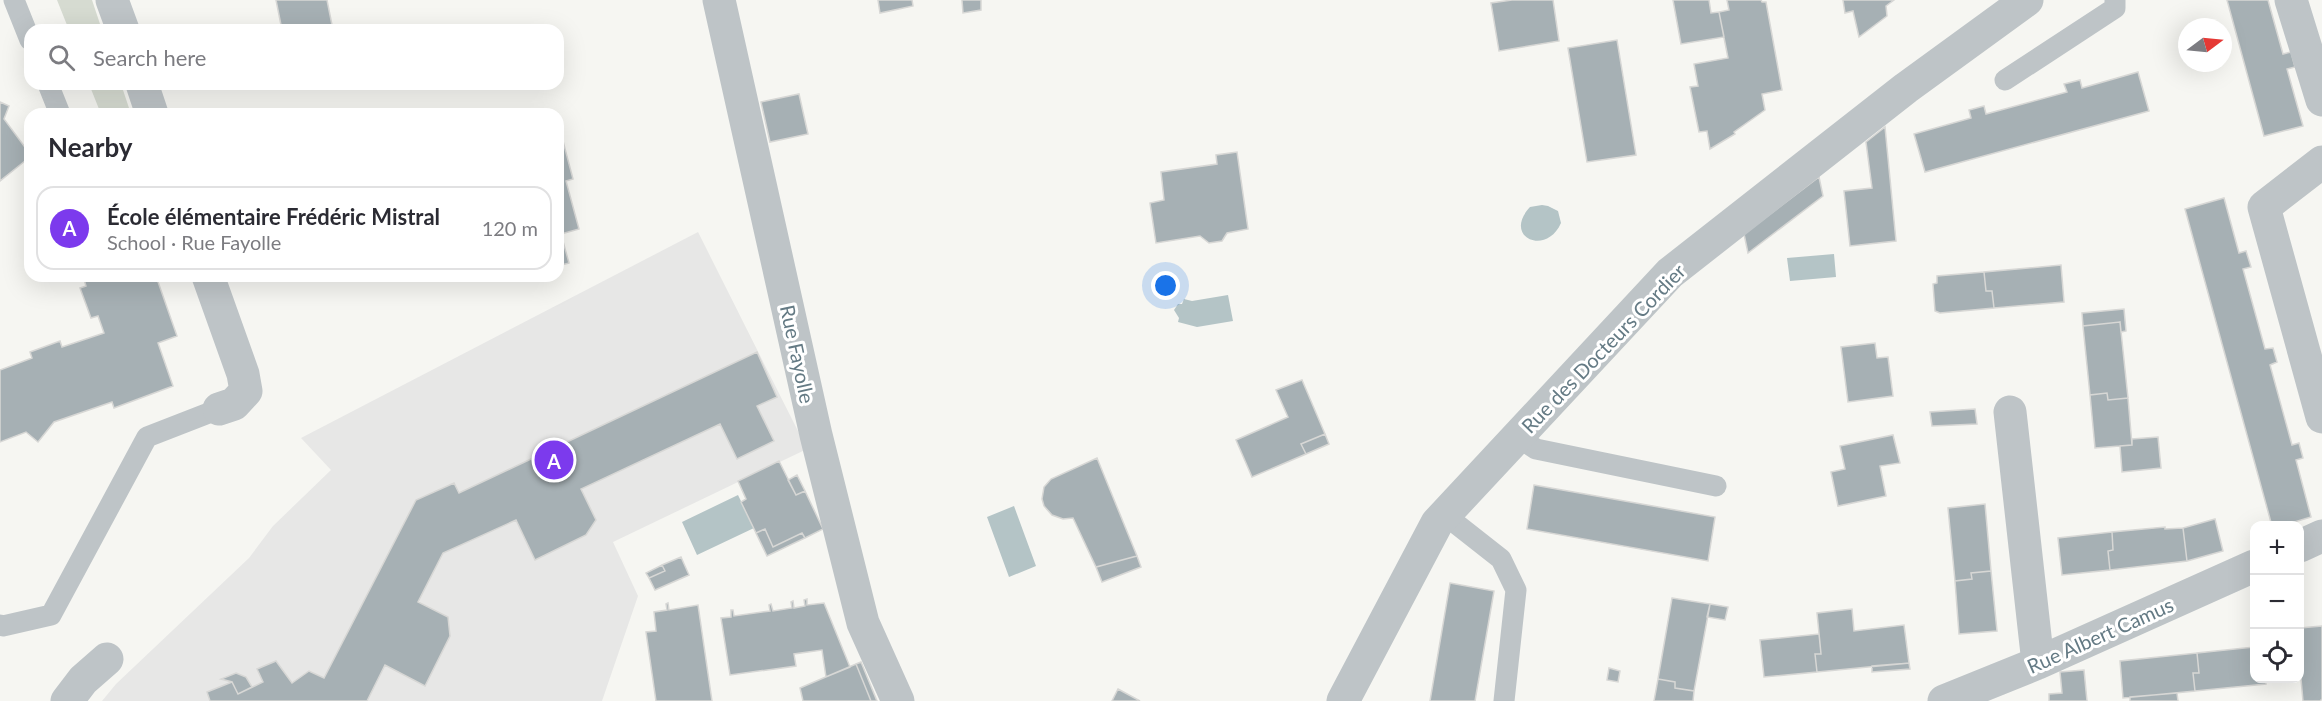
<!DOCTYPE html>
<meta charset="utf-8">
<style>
:root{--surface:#fff;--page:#f2f2f3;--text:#2b2b33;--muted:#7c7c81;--line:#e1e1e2;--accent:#7c3aed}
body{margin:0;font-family:Lato,sans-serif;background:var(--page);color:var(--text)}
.controls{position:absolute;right:18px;bottom:18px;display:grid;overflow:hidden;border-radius:12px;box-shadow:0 6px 24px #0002}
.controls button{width:54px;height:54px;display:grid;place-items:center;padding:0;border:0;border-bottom:2px solid var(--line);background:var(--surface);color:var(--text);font:30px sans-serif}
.compass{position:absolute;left:2178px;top:18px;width:54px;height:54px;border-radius:50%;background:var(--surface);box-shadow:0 6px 24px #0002;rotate:74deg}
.you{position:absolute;left:1166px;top:286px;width:21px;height:21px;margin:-15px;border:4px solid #fff;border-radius:50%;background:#1a73e8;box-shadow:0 0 0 9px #1a73e833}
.badge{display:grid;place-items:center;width:39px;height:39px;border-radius:50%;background:var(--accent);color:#fff;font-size:20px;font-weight:700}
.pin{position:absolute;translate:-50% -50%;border:3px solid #fff;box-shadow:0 2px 6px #0006}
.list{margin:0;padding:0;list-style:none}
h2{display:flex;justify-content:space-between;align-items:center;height:78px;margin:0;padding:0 24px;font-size:26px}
h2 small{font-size:20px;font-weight:400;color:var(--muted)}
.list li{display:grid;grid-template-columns:39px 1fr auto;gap:18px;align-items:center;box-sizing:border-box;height:84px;margin:0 12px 12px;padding:0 12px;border:2px solid var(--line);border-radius:18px}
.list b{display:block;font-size:22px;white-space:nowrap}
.list p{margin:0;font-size:20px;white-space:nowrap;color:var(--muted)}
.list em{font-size:20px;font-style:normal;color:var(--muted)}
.icon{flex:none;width:33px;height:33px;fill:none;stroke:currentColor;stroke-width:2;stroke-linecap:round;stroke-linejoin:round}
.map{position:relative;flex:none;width:2322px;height:701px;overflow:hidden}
.search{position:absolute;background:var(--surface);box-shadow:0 6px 24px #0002;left:24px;top:24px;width:540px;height:66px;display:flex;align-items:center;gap:15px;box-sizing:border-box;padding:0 21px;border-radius:18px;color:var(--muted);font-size:22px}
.panel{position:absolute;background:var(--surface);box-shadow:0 6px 24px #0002;left:24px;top:108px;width:540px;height:174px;border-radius:18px}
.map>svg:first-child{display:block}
</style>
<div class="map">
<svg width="2322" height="701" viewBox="0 0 2322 701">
<rect width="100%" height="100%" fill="#f6f6f2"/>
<path fill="#e7e7e6" d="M 698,232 L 807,449 L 613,542 L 638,596 L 602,701 L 102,701 L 116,684 L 249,558 L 273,526 L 331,470 L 301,438 Z"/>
<path fill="#d6dbd1" d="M 57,0 L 92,0 L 102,30 L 69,30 Z
M 89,84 L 121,84 L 131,114 L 101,114 Z"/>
<path fill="#b4c4c6" d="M 1542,205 L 1548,206 L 1558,211 L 1561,223 C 1546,257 1502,237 1530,207 Z
M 1834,254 L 1836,277 L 1790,281 L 1787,258 Z
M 1228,295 L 1233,321 L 1197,327 L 1178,322 L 1179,318 L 1174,310 L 1178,304 L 1182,304 L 1184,299 L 1192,301 Z
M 738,495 L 754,528 L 697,555 L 682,522 Z
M 1014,506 L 1036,566 L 1009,577 L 987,517 Z"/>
<path fill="#a6b0b4" stroke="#d7d7d5" stroke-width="1.5" d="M 276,0 L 327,0 L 332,25 L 309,30 L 282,30 Z
M 878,0 L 912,0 L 913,6 L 880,13 Z
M 962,0 L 981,0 L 981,10 L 963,13 Z
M 1512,0 L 1553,0 L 1559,41 L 1499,51 L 1491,3 Z
M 1673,0 L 1709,0 L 1711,13 L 1719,12 L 1724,37 L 1681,44 Z
M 1727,0 L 1761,0 L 1762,2 L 1766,2 L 1782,90 L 1762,94 L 1765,110 L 1734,132 L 1735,134 L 1710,149 L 1707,131 L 1699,132 L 1690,87 L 1698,86 L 1694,64 L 1728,58 L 1719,12 L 1729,10 Z
M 1843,0 L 1894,0 L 1886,6 L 1887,16 L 1859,37 L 1853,11 L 1845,13 Z
M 2227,0 L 2268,0 L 2283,54 L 2291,52 L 2295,67 L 2287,69 L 2303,126 L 2264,136 Z
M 1617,40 L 1636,155 L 1587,162 L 1568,48 Z
M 2138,72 L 2149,111 L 1925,172 L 1914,134 L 1971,118 L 1969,110 L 1984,106 L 1986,114 L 2067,92 L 2064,84 L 2080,80 L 2082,88 Z
M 799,94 L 808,134 L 770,142 L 761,102 Z
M 0,102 L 9,106 L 4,119 L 30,154 L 30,157 L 0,181 Z
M 559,126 L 573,179 L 566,181 L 579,229 L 561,234 L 569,263 L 558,266 Z
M 1885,127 L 1896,241 L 1850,246 L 1844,191 L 1872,188 L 1866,142 Z
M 1237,152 L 1248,229 L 1227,233 L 1222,241 L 1209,243 L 1200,236 L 1156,243 L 1150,203 L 1164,200 L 1161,172 L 1217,164 L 1216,155 Z
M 1819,177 L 1823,196 L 1748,253 L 1744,234 Z
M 2224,198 L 2239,253 L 2246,251 L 2251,267 L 2243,269 L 2265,349 L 2273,348 L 2277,362 L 2270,365 L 2292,445 L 2299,443 L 2303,458 L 2296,460 L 2311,517 L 2281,526 L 2272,526 L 2185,209 Z
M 2061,265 L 2064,302 L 1994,308 L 1992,291 L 1986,291 L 1984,272 Z
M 1984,272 L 1986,291 L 1992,291 L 1994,308 L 1940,313 L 1935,311 L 1933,284 L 1937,283 L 1937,276 Z
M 83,276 L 156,276 L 177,336 L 158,343 L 173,386 L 114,408 L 112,402 L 54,422 L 38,442 L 26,432 L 0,442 L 0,370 L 32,358 L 30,352 L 60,341 L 62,347 L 104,333 L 98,316 L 91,318 L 80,288 L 86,286 Z
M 2124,309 L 2126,331 L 2121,332 L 2120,322 L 2083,326 L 2082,313 Z
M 2120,322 L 2128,398 L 2108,400 L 2107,393 L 2090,395 L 2083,326 Z
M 1875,343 L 1877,358 L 1888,357 L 1893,396 L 1848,402 L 1841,347 Z
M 757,352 L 777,397 L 757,406 L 774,441 L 737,459 L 720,424 L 581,489 L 596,520 L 586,535 L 535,560 L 516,520 L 443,553 L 418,602 L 448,617 L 450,636 L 425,686 L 385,665 L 367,701 L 210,701 L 207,692 L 232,682 L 238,694 L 263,682 L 257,669 L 276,661 L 292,683 L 309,671 L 324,678 L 416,500 L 454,483 L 459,493 Z
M 1302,380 L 1325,434 L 1301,444 L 1306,454 L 1252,477 L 1236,440 L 1288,417 L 1276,390 Z
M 2107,393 L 2108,400 L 2128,398 L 2132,445 L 2095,448 L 2090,395 Z
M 1975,409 L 1977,424 L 1932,426 L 1930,412 Z
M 1325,434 L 1329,444 L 1306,454 L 1301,444 Z
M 1893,435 L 1900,463 L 1880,466 L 1886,496 L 1838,506 L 1831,472 L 1845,469 L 1840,446 Z
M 2158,437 L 2161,468 L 2122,472 L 2120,446 L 2132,445 L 2132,439 Z
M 1097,458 L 1137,556 L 1096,567 L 1073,518 L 1063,519 L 1052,515 L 1044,506 L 1042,499 L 1044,487 L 1051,479 Z
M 779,461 L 796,495 L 805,491 L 823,529 L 805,538 L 802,533 L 773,547 L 765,529 L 756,533 L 741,502 L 746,499 L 738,481 Z
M 797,475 L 805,491 L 796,495 L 788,480 Z
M 1534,485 L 1715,517 L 1708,561 L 1527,529 Z
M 1985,504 L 1991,571 L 1971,573 L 1972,579 L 1955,581 L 1948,508 Z
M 2215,519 L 2223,551 L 2187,561 L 2183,528 Z
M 2165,527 L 2165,529 L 2183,528 L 2187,561 L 2110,570 L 2108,551 L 2113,550 L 2112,532 Z
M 765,529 L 773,547 L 802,533 L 805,538 L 767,556 L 756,533 Z
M 2112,532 L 2113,550 L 2108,551 L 2110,570 L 2062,575 L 2058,538 Z
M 1137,556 L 1141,567 L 1102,582 L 1096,567 Z
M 681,557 L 689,575 L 655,590 L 649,578 L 665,571 L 662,565 Z
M 662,565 L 665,571 L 649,578 L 646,573 Z
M 1991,571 L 1997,631 L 1959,634 L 1955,581 L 1972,579 L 1971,573 Z
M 1450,583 L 1494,591 L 1475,701 L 1430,701 Z
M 1672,598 L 1710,604 L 1694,691 L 1675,688 L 1675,682 L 1658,679 Z
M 807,599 L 807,605 L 824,603 L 850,667 L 826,677 L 822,650 L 794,654 L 796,666 L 730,675 L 721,618 L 731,617 L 731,610 L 733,610 L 734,616 L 770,611 L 769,605 L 771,604 L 773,611 L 792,608 L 791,602 L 793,601 L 794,608 L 805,606 L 804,600 Z
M 668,603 L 669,610 L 698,605 L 712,701 L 656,701 L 646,632 L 656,631 L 654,612 L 667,610 L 666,604 Z
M 1710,604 L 1728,607 L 1725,620 L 1707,617 Z
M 1852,609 L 1854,631 L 1904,625 L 1909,663 L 1817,672 L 1815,654 L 1821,654 L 1817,613 Z
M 2322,626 L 2322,699 L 2320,701 L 2303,701 L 2300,668 L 2300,628 Z
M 1819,634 L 1821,654 L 1815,654 L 1817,672 L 1764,677 L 1760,640 Z
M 2254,647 L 2254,678 L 2265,678 L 2266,684 L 2195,691 L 2193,673 L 2199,673 L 2197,653 Z
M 2197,653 L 2199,673 L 2193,673 L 2195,691 L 2123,698 L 2120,661 Z
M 861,662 L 877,701 L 871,701 L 856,664 Z
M 1909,663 L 1910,669 L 1872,672 L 1872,666 Z
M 856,664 L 871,701 L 803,701 L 800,688 Z
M 1609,668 L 1620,671 L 1618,682 L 1607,680 Z
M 2084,670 L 2087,701 L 2049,701 L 2049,694 L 2062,693 L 2060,672 Z
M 236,673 L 246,677 L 252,687 L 238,694 L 232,682 L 221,679 Z
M 1658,679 L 1675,682 L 1675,688 L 1694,691 L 1693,701 L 1654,701 Z
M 1118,689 L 1140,701 L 1112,701 Z
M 2177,693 L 2178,701 L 2130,701 L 2130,697 Z"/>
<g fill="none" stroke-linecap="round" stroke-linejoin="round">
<path stroke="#bec4c7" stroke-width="21" d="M 14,0 L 30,40
M 2005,80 L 2115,8 L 2115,0
M 48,84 L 60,114
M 1517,437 L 1536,449 L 1716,486
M 1445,515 L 1501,559 L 1516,590 L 1504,701
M 0,625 L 3,626 L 51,615 L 147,437 L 219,409"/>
<path stroke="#bec4c7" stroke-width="33" d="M 112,0 L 123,30
M 719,0 L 816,435 L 863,623 L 898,701
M 2291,0 L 2322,100
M 142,84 L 152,114
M 2322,162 L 2264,207 L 2322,417
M 208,276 L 243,374 L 246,391 L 234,404 L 219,409
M 2010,412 L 2038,663
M 2300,546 L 2322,536
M 67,701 L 83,680 L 107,659
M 1343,701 L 1437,523 L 1670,273 L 1906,88 L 2027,0
M 1944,701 L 2038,663 L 2254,566"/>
</g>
<g text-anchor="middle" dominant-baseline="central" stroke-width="6" stroke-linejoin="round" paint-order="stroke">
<g font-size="20" fill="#647a84" stroke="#fff">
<text transform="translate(1603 348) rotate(-46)">Rue des Docteurs Cordier</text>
<text transform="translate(798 354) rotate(78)">Rue Fayolle</text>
<text transform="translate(2100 635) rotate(-24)">Rue Albert Camus</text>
</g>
</g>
</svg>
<div class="controls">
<button>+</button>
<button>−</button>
<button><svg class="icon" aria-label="locate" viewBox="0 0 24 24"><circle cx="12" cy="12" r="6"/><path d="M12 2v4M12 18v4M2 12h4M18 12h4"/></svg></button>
</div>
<svg class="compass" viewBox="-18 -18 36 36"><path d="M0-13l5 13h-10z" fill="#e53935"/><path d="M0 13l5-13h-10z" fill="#7c7c81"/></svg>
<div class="you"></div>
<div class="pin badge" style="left:554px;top:460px">A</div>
<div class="search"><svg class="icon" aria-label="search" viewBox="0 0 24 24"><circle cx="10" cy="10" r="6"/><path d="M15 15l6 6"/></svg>Search here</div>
<section class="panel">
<h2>Nearby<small></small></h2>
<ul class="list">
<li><span class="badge">A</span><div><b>École élémentaire Frédéric Mistral</b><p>School · Rue Fayolle</p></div><em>120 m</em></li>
</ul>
</section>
</div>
